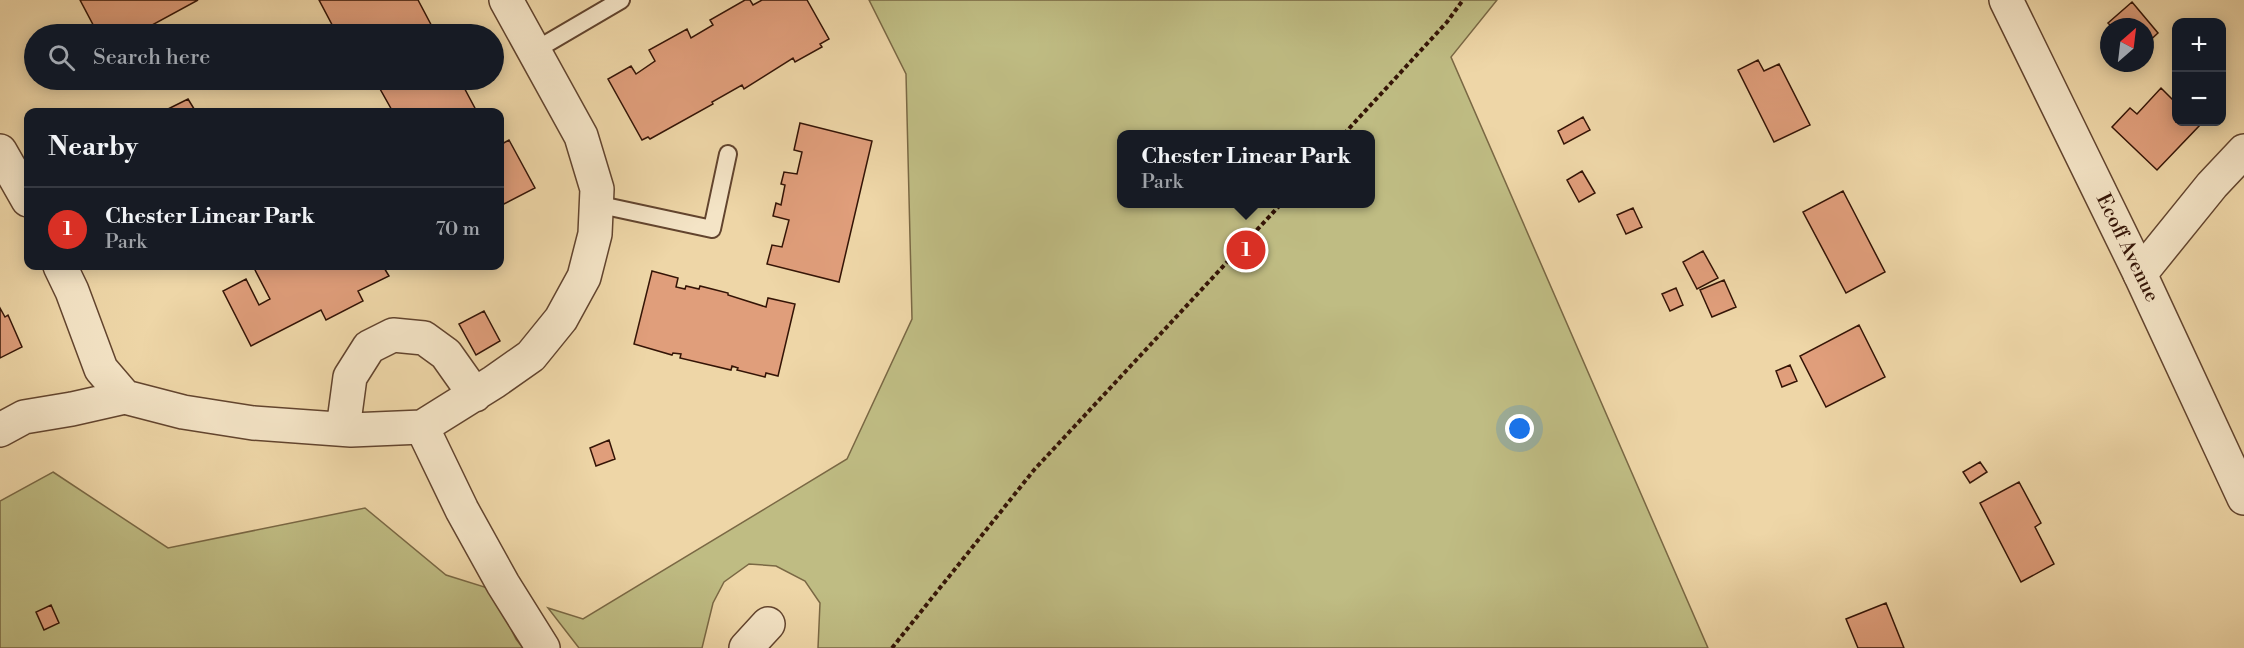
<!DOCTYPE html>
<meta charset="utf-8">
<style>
:root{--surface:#171b24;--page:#20242c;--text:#f1f3f6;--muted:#9ea1a6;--line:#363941;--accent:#d93025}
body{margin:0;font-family:"Libre Bodoni",serif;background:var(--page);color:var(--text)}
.controls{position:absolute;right:18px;top:18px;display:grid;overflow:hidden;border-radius:12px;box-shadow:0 3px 15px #0003}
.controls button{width:54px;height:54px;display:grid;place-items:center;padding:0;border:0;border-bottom:2px solid var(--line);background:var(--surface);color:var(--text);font:30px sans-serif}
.compass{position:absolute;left:2100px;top:18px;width:54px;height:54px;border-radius:50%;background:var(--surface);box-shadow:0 3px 15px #0003;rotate:28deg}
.you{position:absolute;left:1520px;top:429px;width:21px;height:21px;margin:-15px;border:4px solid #fff;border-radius:50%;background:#1a73e8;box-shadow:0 0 0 9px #1a73e833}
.badge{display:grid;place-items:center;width:39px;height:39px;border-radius:50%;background:var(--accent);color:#fff;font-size:20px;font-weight:700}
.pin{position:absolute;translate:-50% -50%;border:3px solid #fff;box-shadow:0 2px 6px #0006}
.popup{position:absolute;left:1117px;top:130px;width:258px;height:78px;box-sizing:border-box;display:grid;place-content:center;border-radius:12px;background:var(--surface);filter:drop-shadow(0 2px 4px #0005);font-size:20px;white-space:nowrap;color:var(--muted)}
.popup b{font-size:22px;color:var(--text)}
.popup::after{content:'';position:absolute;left:50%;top:100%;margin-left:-12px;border:12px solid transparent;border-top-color:var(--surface)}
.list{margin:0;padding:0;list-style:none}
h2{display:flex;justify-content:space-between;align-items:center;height:78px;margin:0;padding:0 24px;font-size:26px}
h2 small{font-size:20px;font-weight:400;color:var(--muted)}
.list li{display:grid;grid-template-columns:39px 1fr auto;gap:18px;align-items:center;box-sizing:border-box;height:84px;padding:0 24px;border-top:2px solid var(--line)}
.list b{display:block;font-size:22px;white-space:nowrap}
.list p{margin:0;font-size:20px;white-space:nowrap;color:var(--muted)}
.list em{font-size:20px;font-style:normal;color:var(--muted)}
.icon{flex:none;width:33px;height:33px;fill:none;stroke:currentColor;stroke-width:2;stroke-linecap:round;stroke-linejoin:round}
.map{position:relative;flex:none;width:2244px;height:648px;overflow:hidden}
.search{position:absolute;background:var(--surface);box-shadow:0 3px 15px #0003;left:24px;top:24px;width:480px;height:66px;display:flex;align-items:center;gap:15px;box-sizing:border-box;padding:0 21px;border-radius:33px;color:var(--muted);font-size:22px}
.panel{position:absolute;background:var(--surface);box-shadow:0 3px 15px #0003;left:24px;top:108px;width:480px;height:162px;border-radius:12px}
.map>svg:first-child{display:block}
</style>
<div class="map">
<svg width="2244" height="648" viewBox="0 0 2244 648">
<rect width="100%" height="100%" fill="#eed6a7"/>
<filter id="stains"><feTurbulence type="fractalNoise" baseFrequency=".00333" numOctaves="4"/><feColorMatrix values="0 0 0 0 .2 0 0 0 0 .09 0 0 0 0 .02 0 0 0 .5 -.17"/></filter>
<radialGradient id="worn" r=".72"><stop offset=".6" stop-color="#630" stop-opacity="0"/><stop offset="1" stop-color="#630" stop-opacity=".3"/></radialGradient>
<path fill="#bfbc83" stroke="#7a6844" stroke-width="1.5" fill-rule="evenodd" d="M 869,0 L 1497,0 L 1451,57 L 1708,648 L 818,648 L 820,603 L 805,581 L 776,566 L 749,564 L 724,582 L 713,603 L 702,648 L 579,648 L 548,608 L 583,619 L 847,459 L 912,319 L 906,74 ZM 1122,134 L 1370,134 L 1370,204 L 1122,204 Z
M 53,472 L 168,548 L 365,508 L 446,575 L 491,589 L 516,639 L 523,648 L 0,648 L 0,501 Z"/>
<path fill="#e09e7b" stroke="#341406" stroke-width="1.5" d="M 80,0 L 198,0 L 152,25 L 157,34 L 98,34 Z
M 319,0 L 418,0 L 436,34 L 337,34 Z
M 745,0 L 750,0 L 753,5 L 762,0 L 807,0 L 829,39 L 820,44 L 822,47 L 795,62 L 793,58 L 744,89 L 742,85 L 712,102 L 713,104 L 650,139 L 648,137 L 642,140 L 608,79 L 631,66 L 636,74 L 655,61 L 649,50 L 687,29 L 691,38 L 713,25 L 710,20 Z
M 2132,2 L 2158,33 L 2145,45 L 2145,27 L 2112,27 L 2108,23 Z
M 1758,60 L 1764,71 L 1779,64 L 1810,125 L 1774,142 L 1738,70 Z
M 375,80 L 460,80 L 477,112 L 393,112 Z
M 2161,88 L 2176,103 L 2176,122 L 2196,122 L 2200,125 L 2157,170 L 2112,127 L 2130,108 L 2137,114 Z
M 188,99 L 196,112 L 162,112 Z
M 1583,117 L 1590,130 L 1564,144 L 1558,131 Z
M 800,123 L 872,141 L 839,282 L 767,264 L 772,245 L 782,247 L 789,220 L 773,216 L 776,203 L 781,205 L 785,185 L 781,184 L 784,172 L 797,174 L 802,152 L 794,150 Z
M 509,140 L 535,188 L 504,204 L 502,200 L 500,201 L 500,145 Z
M 1582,171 L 1595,193 L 1579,202 L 1567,180 Z
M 1843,191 L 1885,272 L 1846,293 L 1803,212 Z
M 1633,208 L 1642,227 L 1626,234 L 1617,215 Z
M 1703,251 L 1718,278 L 1697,289 L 1683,262 Z
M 259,266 L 383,266 L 389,276 L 358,291 L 363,301 L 326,320 L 321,310 L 251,346 L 223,291 L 246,279 L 259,305 L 270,299 L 254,268 Z
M 652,271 L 678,278 L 676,287 L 685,289 L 686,286 L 699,289 L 700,286 L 728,293 L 728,295 L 766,307 L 768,298 L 795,304 L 778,376 L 766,373 L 765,377 L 737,370 L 738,368 L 732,366 L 731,370 L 680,358 L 681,354 L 673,353 L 672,355 L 634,344 Z
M 1724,280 L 1736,307 L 1712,317 L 1700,290 Z
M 1676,288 L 1683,305 L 1670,311 L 1662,294 Z
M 0,308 L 5,317 L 8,315 L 22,347 L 0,358 Z
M 484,311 L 500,341 L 476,355 L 459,324 Z
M 1859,325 L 1885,377 L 1826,407 L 1800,356 Z
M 1790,365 L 1797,381 L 1782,387 L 1776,371 Z
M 609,440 L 615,459 L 596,466 L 590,448 Z
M 1980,462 L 1987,472 L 1970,483 L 1963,472 Z
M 2019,482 L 2041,523 L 2035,527 L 2054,564 L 2021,582 L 1980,503 Z
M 1886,603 L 1904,648 L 1858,648 L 1846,619 Z
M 51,605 L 59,623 L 44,630 L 36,612 Z"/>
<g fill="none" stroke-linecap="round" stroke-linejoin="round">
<defs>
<path id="service" d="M 534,51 L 621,0
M 596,204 L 712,229 L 728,154"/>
<path id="minor" d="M 0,151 L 28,200
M 60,266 L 72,291 L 101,369 L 125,397 L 183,412 L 253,423 L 351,430 L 422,427 L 494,382 L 531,356 L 561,319 L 584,277 L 595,234 L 597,189 L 581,136 L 506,0
M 2140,274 L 2212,185 L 2244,151
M 422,427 L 462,510 L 503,584 L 543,648
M 343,429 L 350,377 L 369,347 L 393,335 L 424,338 L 446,354 L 475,395
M 0,430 L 24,417 L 72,409 L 125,397
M 746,648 L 768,624"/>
<path id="tertiary" d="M 2006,0 L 2140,274 L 2244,498"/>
</defs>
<use href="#service" stroke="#62442e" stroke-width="20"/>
<use href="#minor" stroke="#62442e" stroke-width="36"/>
<use href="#tertiary" stroke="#62442e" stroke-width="36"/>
<path stroke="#341406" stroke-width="4" stroke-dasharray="4.5 3" stroke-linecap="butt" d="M 1344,134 L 1447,22 L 1463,0
M 892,648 L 1034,470 L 1281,204"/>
<use href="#service" stroke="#f4e4c6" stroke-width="16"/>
<use href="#minor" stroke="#f4e4c6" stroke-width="33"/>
<use href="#tertiary" stroke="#f4e4c6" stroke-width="33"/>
</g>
<g text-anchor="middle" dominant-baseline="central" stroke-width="5" stroke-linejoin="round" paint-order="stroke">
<g font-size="20" fill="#341406" stroke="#f4e4c6">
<text transform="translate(2127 248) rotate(64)">Ecoff Avenue</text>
</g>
</g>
<rect width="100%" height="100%" filter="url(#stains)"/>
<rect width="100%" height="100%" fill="url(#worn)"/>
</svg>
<div class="controls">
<button>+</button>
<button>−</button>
</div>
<svg class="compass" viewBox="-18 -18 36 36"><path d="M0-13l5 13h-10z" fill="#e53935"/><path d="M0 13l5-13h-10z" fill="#9ea1a6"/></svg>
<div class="you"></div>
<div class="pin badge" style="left:1246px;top:250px">1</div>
<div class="popup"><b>Chester Linear Park</b>Park</div>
<div class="search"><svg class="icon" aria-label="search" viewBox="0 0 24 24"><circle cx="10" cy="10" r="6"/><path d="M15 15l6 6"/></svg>Search here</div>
<section class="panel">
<h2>Nearby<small></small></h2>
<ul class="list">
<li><span class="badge">1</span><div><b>Chester Linear Park</b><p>Park</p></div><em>70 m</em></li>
</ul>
</section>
</div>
